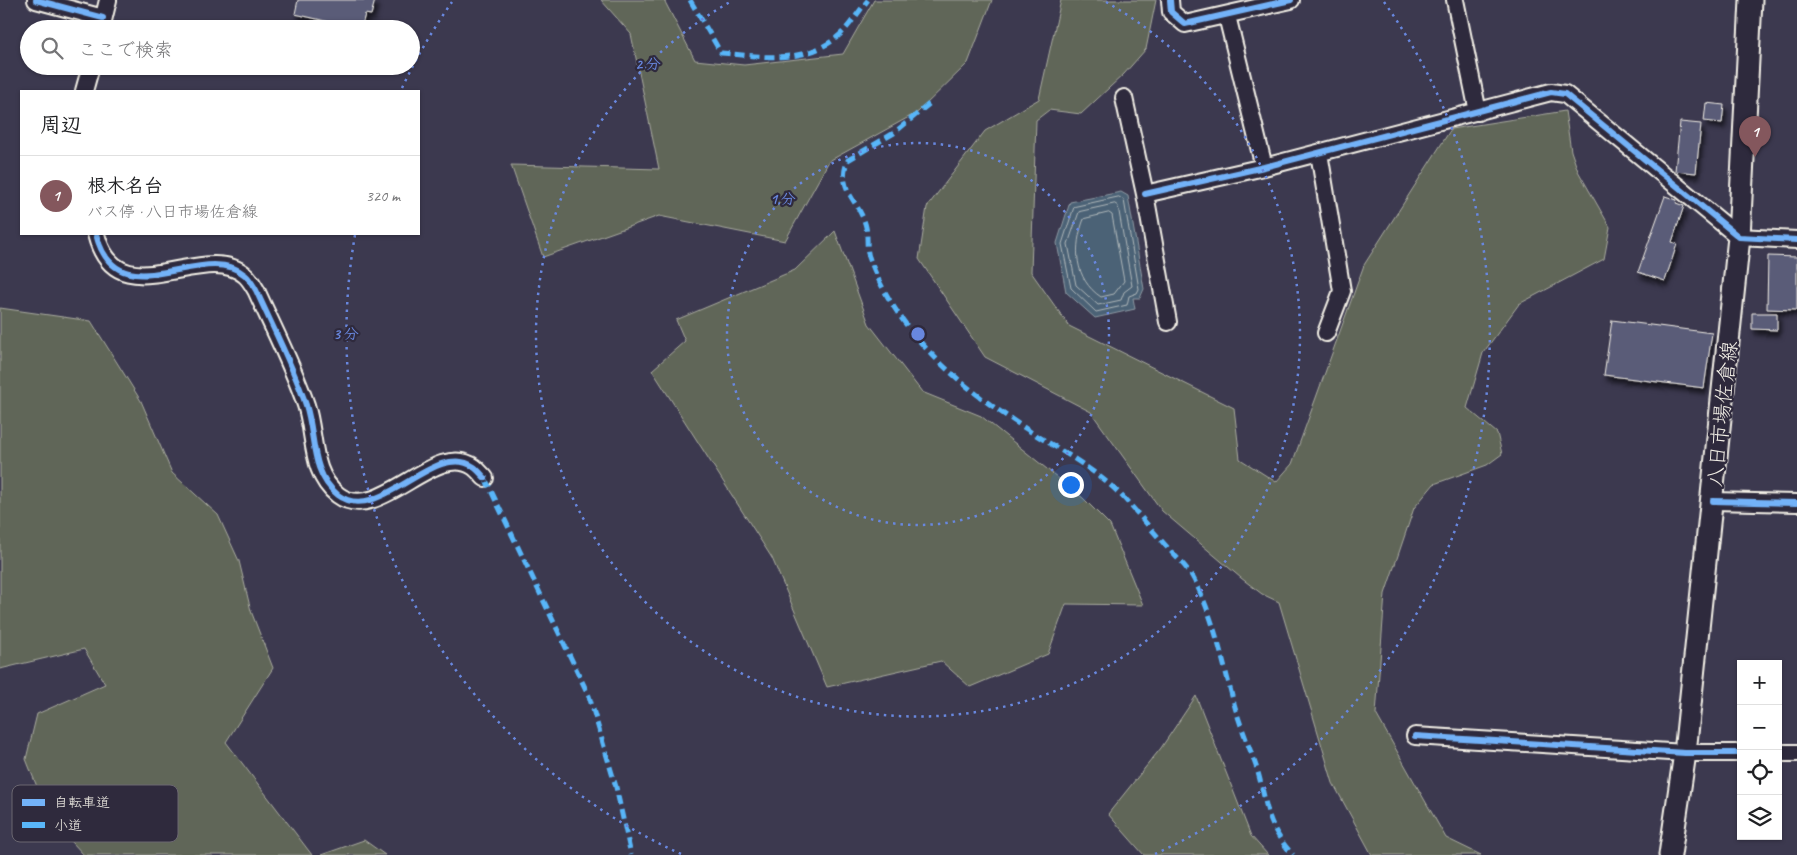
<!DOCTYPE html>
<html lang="ja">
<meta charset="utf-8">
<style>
:root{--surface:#fff;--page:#f2f2f2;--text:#202124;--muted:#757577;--line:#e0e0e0;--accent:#84575d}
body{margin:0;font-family:Caveat,"Klee One",sans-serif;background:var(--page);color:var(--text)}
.controls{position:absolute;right:15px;bottom:15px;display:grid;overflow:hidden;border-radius:0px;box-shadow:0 1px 4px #0004}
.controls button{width:45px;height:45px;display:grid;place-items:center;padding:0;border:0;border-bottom:1px solid var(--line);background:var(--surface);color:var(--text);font:25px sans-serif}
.you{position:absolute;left:1070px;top:484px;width:18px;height:18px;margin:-12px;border:4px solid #fff;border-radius:50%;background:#1a73e8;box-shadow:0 0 0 8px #1a73e833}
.badge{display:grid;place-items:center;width:32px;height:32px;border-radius:50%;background:var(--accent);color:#fff;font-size:16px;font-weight:700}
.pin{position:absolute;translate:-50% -41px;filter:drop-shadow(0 1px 2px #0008)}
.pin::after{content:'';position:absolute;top:26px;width:18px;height:15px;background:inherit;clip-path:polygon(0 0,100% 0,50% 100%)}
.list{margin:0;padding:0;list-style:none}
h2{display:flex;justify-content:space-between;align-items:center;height:65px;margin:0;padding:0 20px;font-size:21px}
h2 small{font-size:16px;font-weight:400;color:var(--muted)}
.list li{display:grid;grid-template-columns:32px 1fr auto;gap:15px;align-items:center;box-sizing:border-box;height:80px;padding:0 20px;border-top:1px solid var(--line)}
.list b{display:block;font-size:19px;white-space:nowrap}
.list p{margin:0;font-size:16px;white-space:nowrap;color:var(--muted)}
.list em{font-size:16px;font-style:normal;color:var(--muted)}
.icon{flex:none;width:28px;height:28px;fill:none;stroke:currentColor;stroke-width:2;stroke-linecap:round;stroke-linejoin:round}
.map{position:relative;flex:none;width:1797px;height:855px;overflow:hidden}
.search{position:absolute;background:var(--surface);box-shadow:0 1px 4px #0004;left:20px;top:20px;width:400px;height:55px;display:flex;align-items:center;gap:12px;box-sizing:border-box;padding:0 18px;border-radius:28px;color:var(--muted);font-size:19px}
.panel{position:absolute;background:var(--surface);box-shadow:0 1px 4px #0004;left:20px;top:90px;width:400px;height:145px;border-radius:0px}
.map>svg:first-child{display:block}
</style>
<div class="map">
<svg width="1797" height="855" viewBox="0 0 1797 855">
<defs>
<filter id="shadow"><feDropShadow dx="3" dy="5.5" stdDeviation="2.5" flood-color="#0009"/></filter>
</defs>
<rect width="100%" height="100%" fill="#3c394f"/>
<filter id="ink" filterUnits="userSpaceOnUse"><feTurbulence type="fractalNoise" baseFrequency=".02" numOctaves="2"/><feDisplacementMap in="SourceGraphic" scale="10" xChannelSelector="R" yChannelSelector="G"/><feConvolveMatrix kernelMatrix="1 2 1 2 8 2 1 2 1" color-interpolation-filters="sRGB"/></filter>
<g filter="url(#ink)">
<path fill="#606658" stroke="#aaaca0" d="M 601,0 L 664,0 L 695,60 L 744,65 L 843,54 L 874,0 L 992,0 L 968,63 L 918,112 L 829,161 L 785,241 L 659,216 L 543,257 L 511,165 L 659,169 L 631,34 Z
M 1061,0 L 1156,0 L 1146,49 L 1124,74 L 1081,114 L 1049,110 L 1036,120 L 1031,272 L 1069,326 L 1234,408 L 1240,459 L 1276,482 L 1292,464 L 1364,265 L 1451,129 L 1565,111 L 1571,151 L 1578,171 L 1610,227 L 1604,259 L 1519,304 L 1483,353 L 1467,408 L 1497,433 L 1502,454 L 1487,465 L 1434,484 L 1414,508 L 1385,594 L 1376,714 L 1446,838 L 1481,855 L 1372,855 L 1333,783 L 1279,602 L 1262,594 L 1241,578 L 1162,511 L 1091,412 L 985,357 L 919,259 L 927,207 L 985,131 L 1039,99 Z
M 835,231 L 869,324 L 922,392 L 981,416 L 1083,498 L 1110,525 L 1143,605 L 1066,604 L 1048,654 L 970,687 L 941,661 L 827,687 L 772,558 L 652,370 L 685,341 L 676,320 L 795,270 Z
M 0,308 L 91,321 L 141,401 L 172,473 L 218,515 L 239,561 L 251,611 L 273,668 L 226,742 L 312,855 L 84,855 L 49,817 L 26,759 L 37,714 L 105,684 L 84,649 L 0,669 Z
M 1196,696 L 1251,836 L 1268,855 L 1144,855 L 1108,814 L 1161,748 Z
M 364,840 L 385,855 L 321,855 Z"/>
<path fill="#4b6276" stroke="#8f9ba4" d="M 1121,192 L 1128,196 L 1144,289 L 1140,298 L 1133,298 L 1135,309 L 1095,318 L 1066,292 L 1057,243 L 1070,202 Z"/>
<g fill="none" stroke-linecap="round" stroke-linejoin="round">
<path stroke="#b0b8ba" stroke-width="1" d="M 1119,197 L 1124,200 L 1139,289 L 1137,293 L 1129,296 L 1127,305 L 1096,312 L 1071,288 L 1062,244 L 1074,207 Z
M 1115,204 L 1118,206 L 1132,286 L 1124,292 L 1121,300 L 1098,305 L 1076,285 L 1068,244 L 1079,212 Z
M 1109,213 L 1112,215 L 1124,281 L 1114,294 L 1101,297 C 1074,279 1073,247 1084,219 Z"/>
</g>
<path fill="#5a5b78" stroke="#f4f1e8" filter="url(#shadow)" d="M 298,0 L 375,0 L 371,15 L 365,14 L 361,29 L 295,14 Z
M 1706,103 L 1724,105 L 1722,123 L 1704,121 Z
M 1680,122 L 1701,124 L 1696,173 L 1675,171 Z
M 1665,196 L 1677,200 L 1676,203 L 1684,206 L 1672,242 L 1677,244 L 1665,281 L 1638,272 Z
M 1768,256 L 1797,257 L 1797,310 L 1767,309 Z
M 1752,313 L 1777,313 L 1777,330 L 1752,329 Z
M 1612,320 L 1712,333 L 1704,388 L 1604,375 Z"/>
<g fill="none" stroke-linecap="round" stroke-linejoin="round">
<defs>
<path id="minor" d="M 36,0 L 103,18
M 1170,0 L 1171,12 L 1185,24 L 1291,0
M 1455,0 L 1478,112
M 1227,16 L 1264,167
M 101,29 L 108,0
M 84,91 L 91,66
M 1124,98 L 1145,194 L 1168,322
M 1319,153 L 1342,291 L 1326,333
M 1145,194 L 1264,167 L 1551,92 L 1565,94 L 1739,237 L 1797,240
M 96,234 C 117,318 204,239 245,275 C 249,278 253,285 256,290 C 273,328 293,366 306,405 C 316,436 310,473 338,495 C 379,526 435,439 474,467 C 478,470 482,475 485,478
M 1713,501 L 1797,503
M 1415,736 L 1685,753 L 1741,753
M 1778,753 L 1797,753"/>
<path id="major" d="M 1670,855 L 1685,753 L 1739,237 L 1751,0"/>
</defs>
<use href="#minor" stroke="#f4f1e8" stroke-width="20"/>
<use href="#major" stroke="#f4f1e8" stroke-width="25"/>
<use href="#minor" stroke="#2f2a3d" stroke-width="16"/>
<use href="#major" stroke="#2f2a3d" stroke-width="21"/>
<path stroke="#59b6f9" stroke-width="5" stroke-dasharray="10 5" stroke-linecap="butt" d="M 690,0 L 721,53 C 761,56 801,65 836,38 C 848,29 858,12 868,0
M 929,104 L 894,133 L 848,160 C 835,189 860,201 866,227 C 868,237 866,248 869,257 C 898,336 963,389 1031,432 C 1062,451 1094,469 1120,494 C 1136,511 1151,529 1166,546 C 1174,555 1185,565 1192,576 C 1214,615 1223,664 1235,707 C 1241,728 1250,748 1257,769 C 1268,806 1265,824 1293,855
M 485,478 L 589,696 L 616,787 L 631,855"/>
<defs>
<path id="cycleway" d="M 36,0 L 103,18
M 1170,0 L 1171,12 L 1185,24 L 1291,0
M 1145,194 L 1264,167 L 1551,92 L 1565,94 L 1739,237 L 1797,240
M 96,234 C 117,318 204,239 245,275 C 249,278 253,285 256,290 C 273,328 293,366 306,405 C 316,436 310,473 338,495 C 379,526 435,439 474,467 C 478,470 482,475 485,478
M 1713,501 L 1797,503
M 1415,736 L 1685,753 L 1741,753"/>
</defs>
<use href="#cycleway" stroke="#2f2a3d" stroke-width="9"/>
<use href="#cycleway" stroke="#73b2f8" stroke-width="6"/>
</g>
</g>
<g fill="none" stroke="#6887de" stroke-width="2.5" stroke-dasharray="2.5 5">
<circle cx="918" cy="334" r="191"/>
<path d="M1106 2A382 382 0 1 1 730 2"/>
<path d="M681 854A572 572 0 0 1 355 235M402 88A572 572 0 0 1 452 2M1384 2A572 572 0 0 1 1155 854"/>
</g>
<g text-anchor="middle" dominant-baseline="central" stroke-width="4.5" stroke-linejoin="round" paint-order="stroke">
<g font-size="21" fill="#f4f1e8" stroke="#2f2a3d">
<text transform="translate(1722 414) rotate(-84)">八日市場佐倉線</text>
</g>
</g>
<rect x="12" y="785" width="166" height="57" rx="8" fill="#2f2a3d" stroke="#6a6670" stroke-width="1"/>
<rect x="22" y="799" width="23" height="7" fill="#73b2f8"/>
<rect x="22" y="822" width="23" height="6" fill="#59b6f9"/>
<g font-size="14" fill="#f4f1e8">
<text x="54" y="807">自転車道</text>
<text x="54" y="830">小道</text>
</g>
<circle cx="918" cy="334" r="8" fill="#6887de" stroke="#2f2a3d" stroke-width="2.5"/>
<g font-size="15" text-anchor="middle" font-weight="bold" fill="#6887de" stroke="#2f2a3d" stroke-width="4.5" stroke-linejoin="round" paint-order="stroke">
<text x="648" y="69">2 分</text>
<text x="783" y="204">1 分</text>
<text x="346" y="339">3 分</text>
</g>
</svg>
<div class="controls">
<button>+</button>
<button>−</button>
<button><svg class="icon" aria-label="locate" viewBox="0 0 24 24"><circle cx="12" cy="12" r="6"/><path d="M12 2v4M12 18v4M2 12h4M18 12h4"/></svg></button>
<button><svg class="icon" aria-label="layers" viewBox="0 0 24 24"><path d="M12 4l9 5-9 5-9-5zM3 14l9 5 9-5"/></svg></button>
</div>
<div class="you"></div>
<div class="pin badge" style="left:1755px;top:157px">1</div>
<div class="search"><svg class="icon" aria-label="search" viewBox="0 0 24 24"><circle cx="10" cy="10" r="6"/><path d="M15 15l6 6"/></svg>ここで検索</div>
<section class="panel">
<h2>周辺<small></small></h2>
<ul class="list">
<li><span class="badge">1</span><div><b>根木名台</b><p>バス停 · 八日市場佐倉線</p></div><em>320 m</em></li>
</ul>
</section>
</div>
